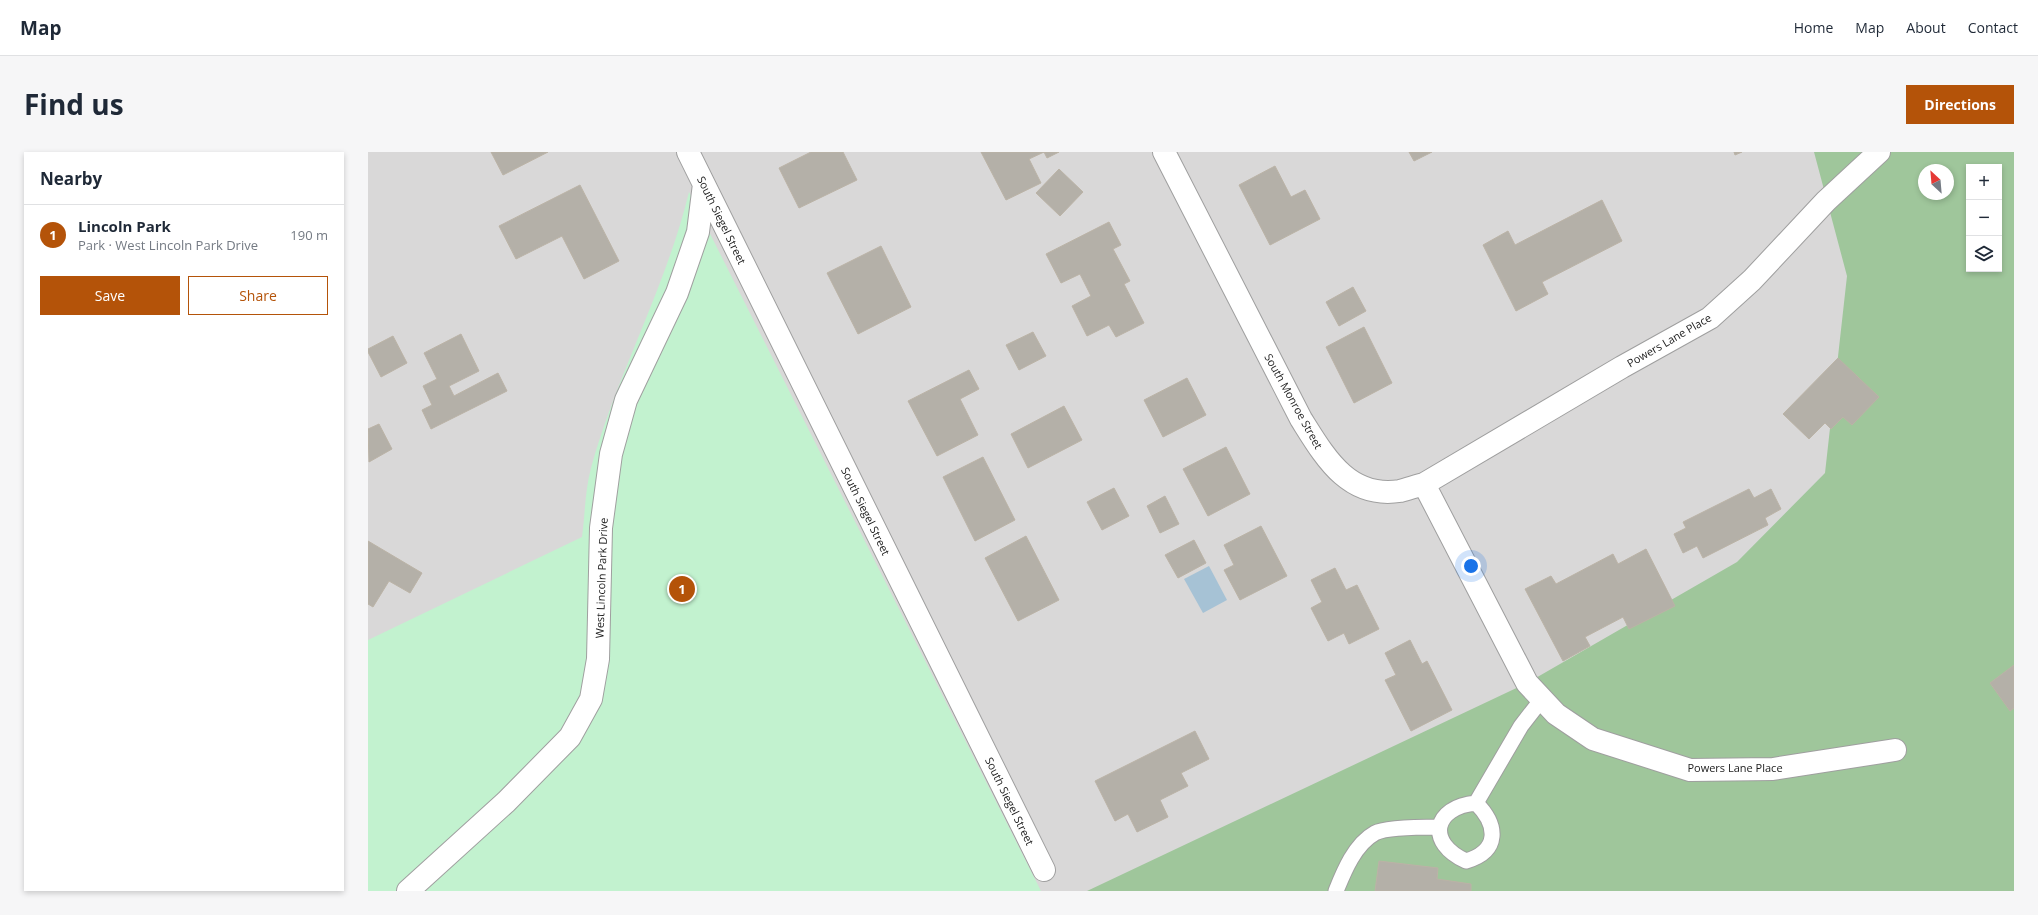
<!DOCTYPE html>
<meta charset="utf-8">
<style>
:root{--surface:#fff;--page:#f6f6f7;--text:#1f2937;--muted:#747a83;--line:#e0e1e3;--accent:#b45309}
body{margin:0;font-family:"Open Sans",sans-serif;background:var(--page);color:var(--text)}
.controls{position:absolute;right:12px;top:12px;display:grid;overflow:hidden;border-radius:0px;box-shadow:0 2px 6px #0003}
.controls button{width:36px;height:36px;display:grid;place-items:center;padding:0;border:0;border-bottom:1px solid var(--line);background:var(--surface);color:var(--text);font:20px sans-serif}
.compass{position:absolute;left:1550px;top:12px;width:36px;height:36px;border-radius:50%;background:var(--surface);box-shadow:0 2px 6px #0003;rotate:334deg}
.you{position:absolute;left:1103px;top:414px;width:14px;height:14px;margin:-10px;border:3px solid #fff;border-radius:50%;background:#1a73e8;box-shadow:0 0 0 6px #1a73e833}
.badge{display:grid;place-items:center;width:26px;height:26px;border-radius:50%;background:var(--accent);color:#fff;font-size:13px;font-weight:700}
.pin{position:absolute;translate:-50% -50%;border:2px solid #fff;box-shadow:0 1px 4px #0006}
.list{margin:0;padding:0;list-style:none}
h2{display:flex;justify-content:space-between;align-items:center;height:52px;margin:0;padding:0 16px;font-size:17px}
h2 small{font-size:13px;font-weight:400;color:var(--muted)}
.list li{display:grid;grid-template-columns:26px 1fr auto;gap:12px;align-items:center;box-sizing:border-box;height:60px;padding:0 16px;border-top:1px solid var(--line)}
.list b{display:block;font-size:15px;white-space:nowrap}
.list p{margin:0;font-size:13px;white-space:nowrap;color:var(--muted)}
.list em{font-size:13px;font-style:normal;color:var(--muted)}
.actions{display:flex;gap:8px;padding:12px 16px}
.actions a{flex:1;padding:9px 0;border:1px solid var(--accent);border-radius:0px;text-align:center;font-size:14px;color:var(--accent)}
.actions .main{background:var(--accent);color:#fff}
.icon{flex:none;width:22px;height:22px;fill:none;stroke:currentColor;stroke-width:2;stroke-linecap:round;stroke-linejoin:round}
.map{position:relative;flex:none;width:1646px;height:739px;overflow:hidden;border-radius:0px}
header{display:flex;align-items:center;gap:24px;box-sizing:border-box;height:56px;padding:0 20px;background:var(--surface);border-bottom:1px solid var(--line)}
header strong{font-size:19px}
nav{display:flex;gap:22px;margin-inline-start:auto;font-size:14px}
.intro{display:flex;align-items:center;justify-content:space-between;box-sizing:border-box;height:96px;padding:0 24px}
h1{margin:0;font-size:28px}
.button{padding:10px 18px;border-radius:0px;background:var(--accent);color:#fff;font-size:14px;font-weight:700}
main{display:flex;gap:24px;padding:0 24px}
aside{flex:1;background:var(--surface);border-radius:0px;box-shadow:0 2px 6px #0003}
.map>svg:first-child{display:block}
</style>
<header>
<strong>Map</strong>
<nav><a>Home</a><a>Map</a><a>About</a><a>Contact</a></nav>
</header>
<div class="intro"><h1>Find us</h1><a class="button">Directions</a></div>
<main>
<aside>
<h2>Nearby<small></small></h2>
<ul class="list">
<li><span class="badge">1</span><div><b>Lincoln Park</b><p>Park · West Lincoln Park Drive</p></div><em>190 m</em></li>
</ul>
<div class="actions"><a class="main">Save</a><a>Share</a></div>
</aside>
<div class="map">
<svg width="1646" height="739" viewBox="0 0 1646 739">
<rect width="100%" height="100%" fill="#ebeae2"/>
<path fill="#d9d8d8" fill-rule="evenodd" d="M 0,0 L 1646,0 L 1646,739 L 0,739 ZM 1601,15 L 1631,15 L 1631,117 L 1601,117 ZM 1556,18 L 1580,18 L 1580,42 L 1556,42 Z"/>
<path fill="#9fc69b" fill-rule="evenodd" d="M 1446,0 L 1646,0 L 1646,739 L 719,739 L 1159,531 L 1369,410 L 1457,321 L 1479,124 ZM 1601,15 L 1631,15 L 1631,117 L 1601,117 ZM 1556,18 L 1580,18 L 1580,42 L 1556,42 Z"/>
<path fill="#c2f2cf" d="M 321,40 L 673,739 L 0,739 L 0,488 L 214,385 C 217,363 217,338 223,316 C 249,222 298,135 321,40 Z"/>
<path fill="#a6c2d5" d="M 841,414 L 859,448 L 835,461 L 816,427 Z"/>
<path fill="#b4b0a8" stroke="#bbb3a6" d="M 123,0 L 180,0 L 135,23 Z
M 443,0 L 475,0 L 489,28 L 431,56 L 411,16 Z
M 613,0 L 676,0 L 661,7 L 673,31 L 638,48 Z
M 676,0 L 691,0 L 679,6 Z
M 1041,0 L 1064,0 L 1046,9 Z
M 1366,0 L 1374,0 L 1367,3 Z
M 907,14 L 923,45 L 937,38 L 952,67 L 902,93 L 871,33 Z
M 691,17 L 715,40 L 692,64 L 668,41 Z
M 212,33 L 251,109 L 216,127 L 194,84 L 148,107 L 131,74 Z
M 1234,48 L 1254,89 L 1174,130 L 1180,142 L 1148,159 L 1115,93 L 1140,79 L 1147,93 Z
M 741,70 L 753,93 L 745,97 L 762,129 L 756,132 L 776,171 L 748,185 L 741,173 L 719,184 L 704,154 L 723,144 L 712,122 L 693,131 L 678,102 Z
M 513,94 L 543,155 L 490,182 L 459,121 Z
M 985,135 L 998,159 L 971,174 L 958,150 Z
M 996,175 L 1024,231 L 986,251 L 958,195 Z
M 665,180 L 678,204 L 651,218 L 638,193 Z
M 93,182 L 111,219 L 81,234 L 86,244 L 130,221 L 139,239 L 63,277 L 54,258 L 64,253 L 55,234 L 69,227 L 56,201 Z
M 25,184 L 39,211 L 13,225 L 0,200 L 0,197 Z
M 1470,206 L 1511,245 L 1484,273 L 1475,265 L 1463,277 L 1457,271 L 1441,287 L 1415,262 Z
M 601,218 L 611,237 L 592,247 L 610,283 L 569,304 L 540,249 Z
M 819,226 L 838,263 L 795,285 L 776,248 Z
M 696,254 L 714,288 L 660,316 L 643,282 Z
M 11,272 L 24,297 L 1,310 L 0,277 Z
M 858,295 L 882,342 L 840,364 L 815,317 Z
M 615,305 L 647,368 L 607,389 L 575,325 Z
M 746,336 L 761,364 L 734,378 L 719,350 Z
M 1381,337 L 1386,346 L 1403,337 L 1413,357 L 1397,366 L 1400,373 L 1335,406 L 1329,394 L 1315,401 L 1306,382 L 1318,376 L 1315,370 Z
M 797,344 L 811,372 L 792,381 L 779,354 Z
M 893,374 L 919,424 L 872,448 L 856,418 L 866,413 L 856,393 Z
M 658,384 L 691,448 L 650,469 L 617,406 Z
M 826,388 L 838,411 L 810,426 L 797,403 Z
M 0,389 L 54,421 L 42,441 L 21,429 L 5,455 L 0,452 Z
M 1278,397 L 1307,454 L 1261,477 L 1255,465 L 1217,485 L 1222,494 L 1195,509 L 1157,437 L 1183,424 L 1188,432 L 1245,402 L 1250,412 Z
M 967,416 L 978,438 L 989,433 L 1011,477 L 981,492 L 976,481 L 960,489 L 943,456 L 954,450 L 943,428 Z
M 1042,488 L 1054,512 L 1059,509 L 1084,558 L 1043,579 L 1017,528 L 1028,523 L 1017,501 Z
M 1646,513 L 1646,556 L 1642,559 L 1622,531 Z
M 827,579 L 841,607 L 813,621 L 820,634 L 792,648 L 800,665 L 769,680 L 760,662 L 747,669 L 727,629 Z
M 1011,709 L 1070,716 L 1069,727 L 1103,732 L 1103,739 L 1007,739 Z"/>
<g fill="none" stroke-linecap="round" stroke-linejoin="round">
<defs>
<path id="lane" d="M 1108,651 C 1065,655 1058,691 1098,709 C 1132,699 1130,673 1108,651 L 1153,574 L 1174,547
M 968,739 C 976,719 987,692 1007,681 C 1018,675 1057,675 1071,675"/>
<path id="street" d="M 320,0 L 676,718
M 796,0 L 933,267 C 957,305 980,347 1032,339 C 1040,337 1048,334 1056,332 L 1254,215 L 1342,166 L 1384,128 L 1458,49 L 1511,0
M 1056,332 L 1159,531 L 1188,562 L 1225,587 L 1322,618 L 1405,617 L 1527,598
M 40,739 L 138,650 L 202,585 L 223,547 L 230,507 L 233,376 L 243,302 L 258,248 L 309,141 L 330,80 L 336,32"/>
</defs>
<use href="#lane" stroke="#9f9f9f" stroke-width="17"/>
<use href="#street" stroke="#9f9f9f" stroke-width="24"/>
<use href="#lane" stroke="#fff" stroke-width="15"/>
<use href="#street" stroke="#fff" stroke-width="22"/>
</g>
<g text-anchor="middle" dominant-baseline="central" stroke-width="3" stroke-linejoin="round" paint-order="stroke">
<g font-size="11" fill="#1b1b1b" stroke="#fff">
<text transform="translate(354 68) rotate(64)">South Siegel Street</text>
<text transform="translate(1301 188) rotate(-30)">Powers Lane Place</text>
<text transform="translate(926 249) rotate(61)">South Monroe Street</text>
<text transform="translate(498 359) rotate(64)">South Siegel Street</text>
<text transform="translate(233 426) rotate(-88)">West Lincoln Park Drive</text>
<text x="1367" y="615">Powers Lane Place</text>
<text transform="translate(642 649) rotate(64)">South Siegel Street</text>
</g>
</g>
</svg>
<div class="controls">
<button>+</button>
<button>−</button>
<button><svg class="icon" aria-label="layers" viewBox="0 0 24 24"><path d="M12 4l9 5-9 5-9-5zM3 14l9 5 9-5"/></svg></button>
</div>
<svg class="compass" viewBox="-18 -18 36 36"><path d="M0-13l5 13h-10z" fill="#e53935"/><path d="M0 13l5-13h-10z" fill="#747a83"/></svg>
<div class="you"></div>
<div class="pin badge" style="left:314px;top:437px">1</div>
</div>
</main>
